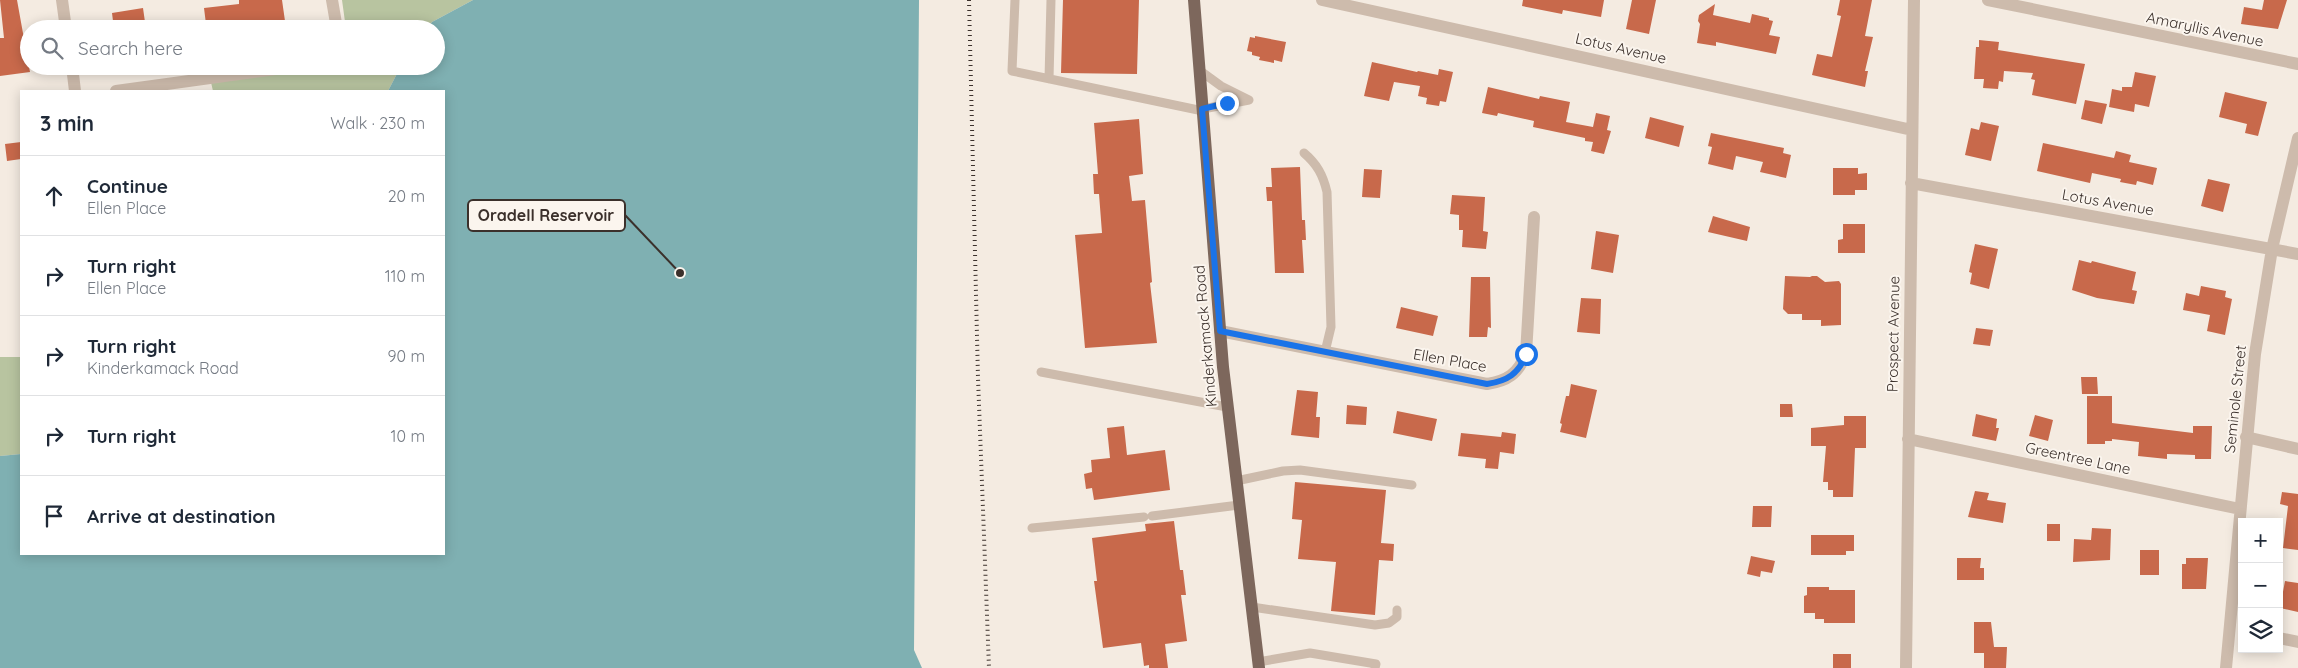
<!DOCTYPE html>
<meta charset="utf-8">
<style>
:root{--surface:#fff;--page:#f6f6f7;--text:#1f2937;--muted:#747a83;--line:#e0e1e3}
body{margin:0;font-family:Quicksand,sans-serif;background:var(--page);color:var(--text)}
.controls{position:absolute;right:15px;bottom:15px;display:grid;overflow:hidden;border-radius:0px;box-shadow:0 2px 12px #0003}
.controls button{width:45px;height:45px;display:grid;place-items:center;padding:0;border:0;border-bottom:1px solid var(--line);background:var(--surface);color:var(--text);font:25px sans-serif}
.stop{position:absolute;width:15px;height:15px;margin:-11px;border:4px solid #1a73e8;border-radius:50%;background:#fff}
.stop.end{background:#1a73e8;border-color:#fff;box-shadow:0 1px 5px #0008}
.list{margin:0;padding:0;list-style:none}
h2{display:flex;justify-content:space-between;align-items:center;height:65px;margin:0;padding:0 20px;font-size:21px}
h2 small{font-size:16px;font-weight:400;color:var(--muted)}
.list li{display:grid;grid-template-columns:32px 1fr auto;gap:15px;align-items:center;box-sizing:border-box;height:80px;padding:0 20px;border-top:1px solid var(--line)}
.list b{display:block;font-size:19px;white-space:nowrap}
.list p{margin:0;font-size:16px;white-space:nowrap;color:var(--muted)}
.list em{font-size:16px;font-style:normal;color:var(--muted)}
.icon{flex:none;width:28px;height:28px;fill:none;stroke:currentColor;stroke-width:2;stroke-linecap:round;stroke-linejoin:round}
.map{position:relative;flex:none;width:2298px;height:668px;overflow:hidden}
.search{position:absolute;background:var(--surface);box-shadow:0 2px 12px #0003;left:20px;top:20px;width:425px;height:55px;display:flex;align-items:center;gap:12px;box-sizing:border-box;padding:0 18px;border-radius:28px;color:var(--muted);font-size:19px}
.panel{position:absolute;background:var(--surface);box-shadow:0 2px 12px #0003;left:20px;top:90px;width:425px;height:465px;border-radius:0px}
.map>svg:first-child{display:block}
</style>
<div class="map">
<svg width="2298" height="668" viewBox="0 0 2298 668">
<rect width="100%" height="100%" fill="#f4ebe1"/>
<path fill="#b8c4a0" d="M 342,0 L 473,0 L 432,22 L 427,29 L 346,29 Z
M 298,66 L 401,66 L 388,91 L 213,91 L 210,78 Z
M 0,357 L 21,357 L 21,454 L 0,456 Z"/>
<path fill="#7fb0b2" d="M 473,0 L 919,0 L 914,650 L 922,668 L 0,668 L 0,456 L 21,454 L 21,554 L 444,554 L 444,91 L 388,91 L 401,66 L 436,66 L 436,29 L 427,29 L 432,22 Z"/>
<path fill="#c8694b" d="M 0,0 L 17,0 L 30,72 L 0,76 L 0,38 L 4,38 Z
M 239,0 L 282,0 L 285,21 L 262,24 L 263,29 L 243,29 L 241,20 L 206,24 L 204,8 L 239,4 Z
M 1063,0 L 1139,0 L 1137,74 L 1061,73 Z
M 1523,0 L 1604,0 L 1601,17 L 1563,10 L 1562,14 L 1522,6 Z
M 1632,0 L 1656,0 L 1649,34 L 1626,29 Z
M 1840,0 L 1872,0 L 1865,36 L 1873,37 L 1865,71 L 1868,71 L 1865,87 L 1812,75 L 1817,54 L 1832,57 L 1841,16 L 1837,15 Z
M 2264,0 L 2287,0 L 2278,29 L 2241,24 L 2244,7 L 2262,10 Z
M 1715,4 L 1713,15 L 1750,23 L 1752,14 L 1769,18 L 1769,20 L 1773,21 L 1769,35 L 1780,37 L 1776,54 L 1716,42 L 1716,46 L 1697,43 L 1700,24 L 1698,21 L 1699,15 Z
M 143,8 L 146,29 L 114,29 L 112,13 Z
M 1255,36 L 1286,42 L 1282,62 L 1274,60 L 1274,63 L 1259,60 L 1260,57 L 1252,55 L 1252,52 L 1247,51 L 1250,37 L 1255,38 Z
M 1979,40 L 1999,42 L 1998,50 L 2085,64 L 2076,104 L 2032,95 L 2035,80 L 2031,79 L 2033,73 L 2004,71 L 2003,82 L 1999,81 L 1998,89 L 1983,88 L 1984,79 L 1974,79 L 1976,47 L 1979,47 Z
M 1372,62 L 1417,72 L 1418,71 L 1438,75 L 1439,69 L 1453,72 L 1446,102 L 1440,101 L 1439,106 L 1426,104 L 1427,98 L 1418,96 L 1420,86 L 1394,82 L 1389,101 L 1364,96 Z
M 2135,72 L 2156,76 L 2149,107 L 2135,104 L 2134,112 L 2109,107 L 2112,89 L 2122,91 L 2122,87 L 2132,87 Z
M 1488,87 L 1539,99 L 1540,96 L 1570,102 L 1566,122 L 1593,127 L 1596,113 L 1610,116 L 1607,130 L 1611,131 L 1604,154 L 1591,151 L 1593,142 L 1585,141 L 1585,138 L 1533,127 L 1534,121 L 1498,113 L 1497,116 L 1482,113 Z
M 2225,92 L 2267,102 L 2258,136 L 2245,133 L 2247,124 L 2219,117 Z
M 2085,100 L 2107,104 L 2102,124 L 2081,119 Z
M 1650,117 L 1684,126 L 1679,147 L 1645,138 Z
M 1139,119 L 1143,174 L 1129,176 L 1132,201 L 1145,200 L 1152,282 L 1150,283 L 1157,343 L 1085,348 L 1075,235 L 1102,233 L 1099,194 L 1094,194 L 1093,174 L 1098,174 L 1094,123 Z
M 1981,122 L 1999,126 L 1991,161 L 1965,155 L 1971,128 L 1979,130 Z
M 1711,133 L 1784,148 L 1783,153 L 1791,155 L 1786,178 L 1760,172 L 1763,162 L 1736,156 L 1733,170 L 1708,164 L 1712,147 L 1708,146 Z
M 21,142 L 21,159 L 7,161 L 5,144 Z
M 2043,143 L 2114,158 L 2116,151 L 2131,155 L 2129,162 L 2157,168 L 2153,185 L 2137,181 L 2136,185 L 2120,182 L 2121,179 L 2092,173 L 2090,183 L 2037,171 Z
M 1300,167 L 1302,220 L 1305,220 L 1306,240 L 1302,240 L 1304,273 L 1275,273 L 1272,201 L 1267,201 L 1266,187 L 1272,187 L 1271,168 Z
M 1833,168 L 1858,168 L 1858,174 L 1867,173 L 1867,190 L 1855,190 L 1855,195 L 1833,195 Z
M 1364,169 L 1382,170 L 1380,198 L 1362,197 Z
M 2208,179 L 2230,184 L 2223,212 L 2201,206 Z
M 1452,195 L 1485,197 L 1483,231 L 1488,232 L 1486,249 L 1462,247 L 1463,230 L 1459,230 L 1459,215 L 1450,214 Z
M 1713,216 L 1750,227 L 1747,241 L 1708,232 Z
M 1843,224 L 1865,224 L 1865,253 L 1838,253 L 1838,240 L 1843,239 Z
M 1596,231 L 1619,235 L 1613,273 L 1591,269 Z
M 1975,244 L 1998,249 L 1989,289 L 1970,284 L 1972,273 L 1969,272 Z
M 2079,260 L 2091,263 L 2092,261 L 2136,272 L 2132,290 L 2137,291 L 2134,304 L 2097,298 L 2072,290 Z
M 1785,276 L 1810,277 L 1812,276 L 1817,276 L 1825,282 L 1839,281 L 1841,284 L 1841,325 L 1821,326 L 1821,320 L 1802,320 L 1802,314 L 1788,314 L 1783,309 Z
M 1471,277 L 1490,277 L 1491,328 L 1488,327 L 1487,337 L 1469,337 Z
M 2201,286 L 2226,291 L 2225,297 L 2232,299 L 2225,335 L 2207,331 L 2210,315 L 2183,310 L 2186,293 L 2199,296 Z
M 1581,298 L 1601,299 L 1600,334 L 1577,332 Z
M 1401,307 L 1438,316 L 1433,336 L 1396,328 Z
M 1976,328 L 1993,330 L 1990,346 L 1973,344 Z
M 2081,377 L 2097,377 L 2098,394 L 2082,394 Z
M 1571,384 L 1597,390 L 1586,438 L 1560,432 L 1562,424 L 1560,423 L 1566,396 L 1569,396 Z
M 1297,390 L 1318,392 L 1316,417 L 1320,417 L 1319,438 L 1291,435 Z
M 2087,396 L 2112,396 L 2112,423 L 2193,433 L 2193,426 L 2212,426 L 2211,459 L 2195,459 L 2195,455 L 2167,454 L 2167,459 L 2138,456 L 2139,442 L 2112,439 L 2112,441 L 2105,441 L 2105,444 L 2087,444 Z
M 1780,404 L 1792,404 L 1793,417 L 1780,417 Z
M 1347,405 L 1367,407 L 1366,425 L 1346,424 Z
M 1397,411 L 1437,419 L 1432,441 L 1393,433 Z
M 1976,414 L 1997,419 L 1996,428 L 1999,428 L 1996,441 L 1972,436 Z
M 2035,415 L 2053,420 L 2048,441 L 2029,436 Z
M 1844,416 L 1866,416 L 1866,448 L 1855,448 L 1853,497 L 1833,497 L 1833,490 L 1828,490 L 1828,482 L 1823,482 L 1826,446 L 1811,446 L 1811,428 L 1844,425 Z
M 1124,426 L 1127,455 L 1165,450 L 1170,490 L 1094,500 L 1092,488 L 1086,489 L 1084,474 L 1092,472 L 1091,460 L 1110,458 L 1107,428 Z
M 1502,432 L 1516,434 L 1514,454 L 1500,452 L 1498,469 L 1485,468 L 1486,459 L 1458,456 L 1461,433 L 1501,437 Z
M 1295,482 L 1386,490 L 1381,543 L 1394,544 L 1393,561 L 1379,560 L 1375,615 L 1331,611 L 1336,562 L 1298,559 L 1302,520 L 1292,519 Z
M 1975,491 L 1989,493 L 1987,500 L 2006,503 L 2003,523 L 1968,517 Z
M 2282,492 L 2298,494 L 2298,550 L 2283,548 L 2288,506 L 2280,504 Z
M 1753,506 L 1772,506 L 1771,527 L 1752,527 Z
M 1174,521 L 1180,570 L 1183,570 L 1186,595 L 1181,595 L 1187,641 L 1165,644 L 1168,668 L 1149,668 L 1149,665 L 1144,666 L 1141,643 L 1103,648 L 1094,581 L 1097,581 L 1092,538 L 1146,531 L 1145,524 Z
M 2047,524 L 2060,524 L 2060,541 L 2047,541 Z
M 2092,528 L 2111,529 L 2110,560 L 2073,562 L 2074,539 L 2091,540 Z
M 1811,535 L 1854,535 L 1854,551 L 1846,551 L 1846,555 L 1811,555 Z
M 2140,550 L 2159,550 L 2159,575 L 2140,575 Z
M 1751,556 L 1775,561 L 1772,573 L 1761,571 L 1760,577 L 1747,574 Z
M 1957,558 L 1981,558 L 1980,568 L 1984,568 L 1984,580 L 1957,580 Z
M 2186,558 L 2208,558 L 2206,589 L 2182,589 L 2182,564 L 2186,564 Z
M 2285,581 L 2298,583 L 2298,612 L 2280,608 Z
M 1807,587 L 1829,587 L 1829,590 L 1855,590 L 1855,623 L 1824,623 L 1824,619 L 1815,619 L 1815,613 L 1804,613 L 1804,596 L 1807,595 Z
M 1974,622 L 1991,622 L 1994,647 L 2007,647 L 2006,668 L 1984,668 L 1984,653 L 1974,653 Z
M 1833,654 L 1851,654 L 1851,668 L 1833,668 Z"/>
<g fill="none" stroke-linecap="round" stroke-linejoin="round">
<path stroke="#cdbbac" stroke-width="9" d="M 1015,0 L 1012,71 L 1203,111
M 1199,70 L 1221,86 L 1249,100
M 1049,79 L 1051,0
M 1203,109 L 1249,100
M 1304,153 C 1317,164 1323,175 1327,192 L 1331,327 L 1325,352
M 1041,372 L 1227,407
M 1236,481 L 1283,471 L 1300,470 L 1412,485
M 1152,516 L 1239,505
M 1032,528 L 1144,517
M 1252,607 L 1375,625 L 1389,623 L 1397,617 L 1397,610
M 1258,662 L 1310,653 L 1376,664 L 1375,668"/>
<path stroke="#cdbbac" stroke-width="12" d="M 62,0 L 66,29
M 332,0 L 337,29
M 1322,0 L 1912,130
M 1988,0 L 2298,64
M 72,66 L 75,91
M 116,91 L 298,66
M 1911,183 L 2298,254
M 1220,331 L 1487,384 C 1507,381 1518,374 1526,354 L 1534,217
M 2246,437 L 2298,449
M 1908,439 L 2240,509
M 2279,638 L 2298,642
M 1906,668 L 1914,0
M 2226,668 L 2255,354 L 2272,249 L 2298,138"/>
<path stroke="#7d675c" stroke-width="12" d="M 1194,0 L 1223,367 L 1259,668"/>
<path stroke="#3b302b" stroke-width="4" stroke-dasharray="1 4" stroke-linecap="butt" d="M 969,0 L 978,378 L 989,668"/>
</g>
<g fill="none" stroke-linecap="round" stroke-linejoin="round">
<path stroke="#1a73e8" stroke-width="6" d="M 1227,103 L 1202,109 L 1220,331 L 1487,384 C 1507,381 1519,374 1526,354"/>
</g>
<g text-anchor="middle" dominant-baseline="central" stroke-width="4" stroke-linejoin="round" paint-order="stroke">
<g font-size="15" fill="#3b302b" stroke="#fbf5ee">
<text transform="translate(2205 29) rotate(12)">Amaryllis Avenue</text>
<text transform="translate(1621 48) rotate(13)">Lotus Avenue</text>
<text transform="translate(2108 202) rotate(10)">Lotus Avenue</text>
<text transform="translate(1893 334) rotate(-89)">Prospect Avenue</text>
<text transform="translate(1205 336) rotate(-95)">Kinderkamack Road</text>
<text transform="translate(1450 360) rotate(10)">Ellen Place</text>
<text transform="translate(2235 399) rotate(-84)">Seminole Street</text>
<text transform="translate(2078 458) rotate(12)">Greentree Lane</text>
</g>
</g>
<path fill="none" stroke="#3b302b" stroke-width="2" d="M680 273L625 215"/>
<circle fill="#3b302b" stroke="#fbf5ee" stroke-width="2" cx="680" cy="273" r="5"/>
<rect fill="#fbf5ee" stroke="#3b302b" stroke-width="2" x="468" y="200" width="157" height="31" rx="5"/>
<g font-size="16" text-anchor="middle" font-weight="bold" fill="#3b302b">
<text x="546" y="221">Oradell Reservoir</text>
</g>
</svg>
<div class="controls">
<button>+</button>
<button>−</button>
<button><svg class="icon" aria-label="layers" viewBox="0 0 24 24"><path d="M12 4l9 5-9 5-9-5zM3 14l9 5 9-5"/></svg></button>
</div>
<div class="stop" style="left:1526px;top:354px"></div>
<div class="stop end" style="left:1227px;top:103px"></div>
<div class="search"><svg class="icon" aria-label="search" viewBox="0 0 24 24"><circle cx="10" cy="10" r="6"/><path d="M15 15l6 6"/></svg>Search here</div>
<section class="panel">
<h2>3 min<small>Walk · 230 m</small></h2>
<ul class="list">
<li><svg class="icon" aria-label="ahead" viewBox="0 0 24 24"><path d="M12 20V5M6 11l6-6 6 6"/></svg><div><b>Continue</b><p>Ellen Place</p></div><em>20 m</em></li>
<li><svg class="icon" aria-label="right" viewBox="0 0 24 24"><path d="M7 20v-9h11M14 6l5 5-5 5"/></svg><div><b>Turn right</b><p>Ellen Place</p></div><em>110 m</em></li>
<li><svg class="icon" aria-label="right" viewBox="0 0 24 24"><path d="M7 20v-9h11M14 6l5 5-5 5"/></svg><div><b>Turn right</b><p>Kinderkamack Road</p></div><em>90 m</em></li>
<li><svg class="icon" aria-label="right" viewBox="0 0 24 24"><path d="M7 20v-9h11M14 6l5 5-5 5"/></svg><div><b>Turn right</b></div><em>10 m</em></li>
<li><svg class="icon" aria-label="arrive" viewBox="0 0 24 24"><path d="M6 21V4h12l-3 4 3 4H6"/></svg><div><b>Arrive at destination</b></div></li>
</ul>
</section>
</div>
